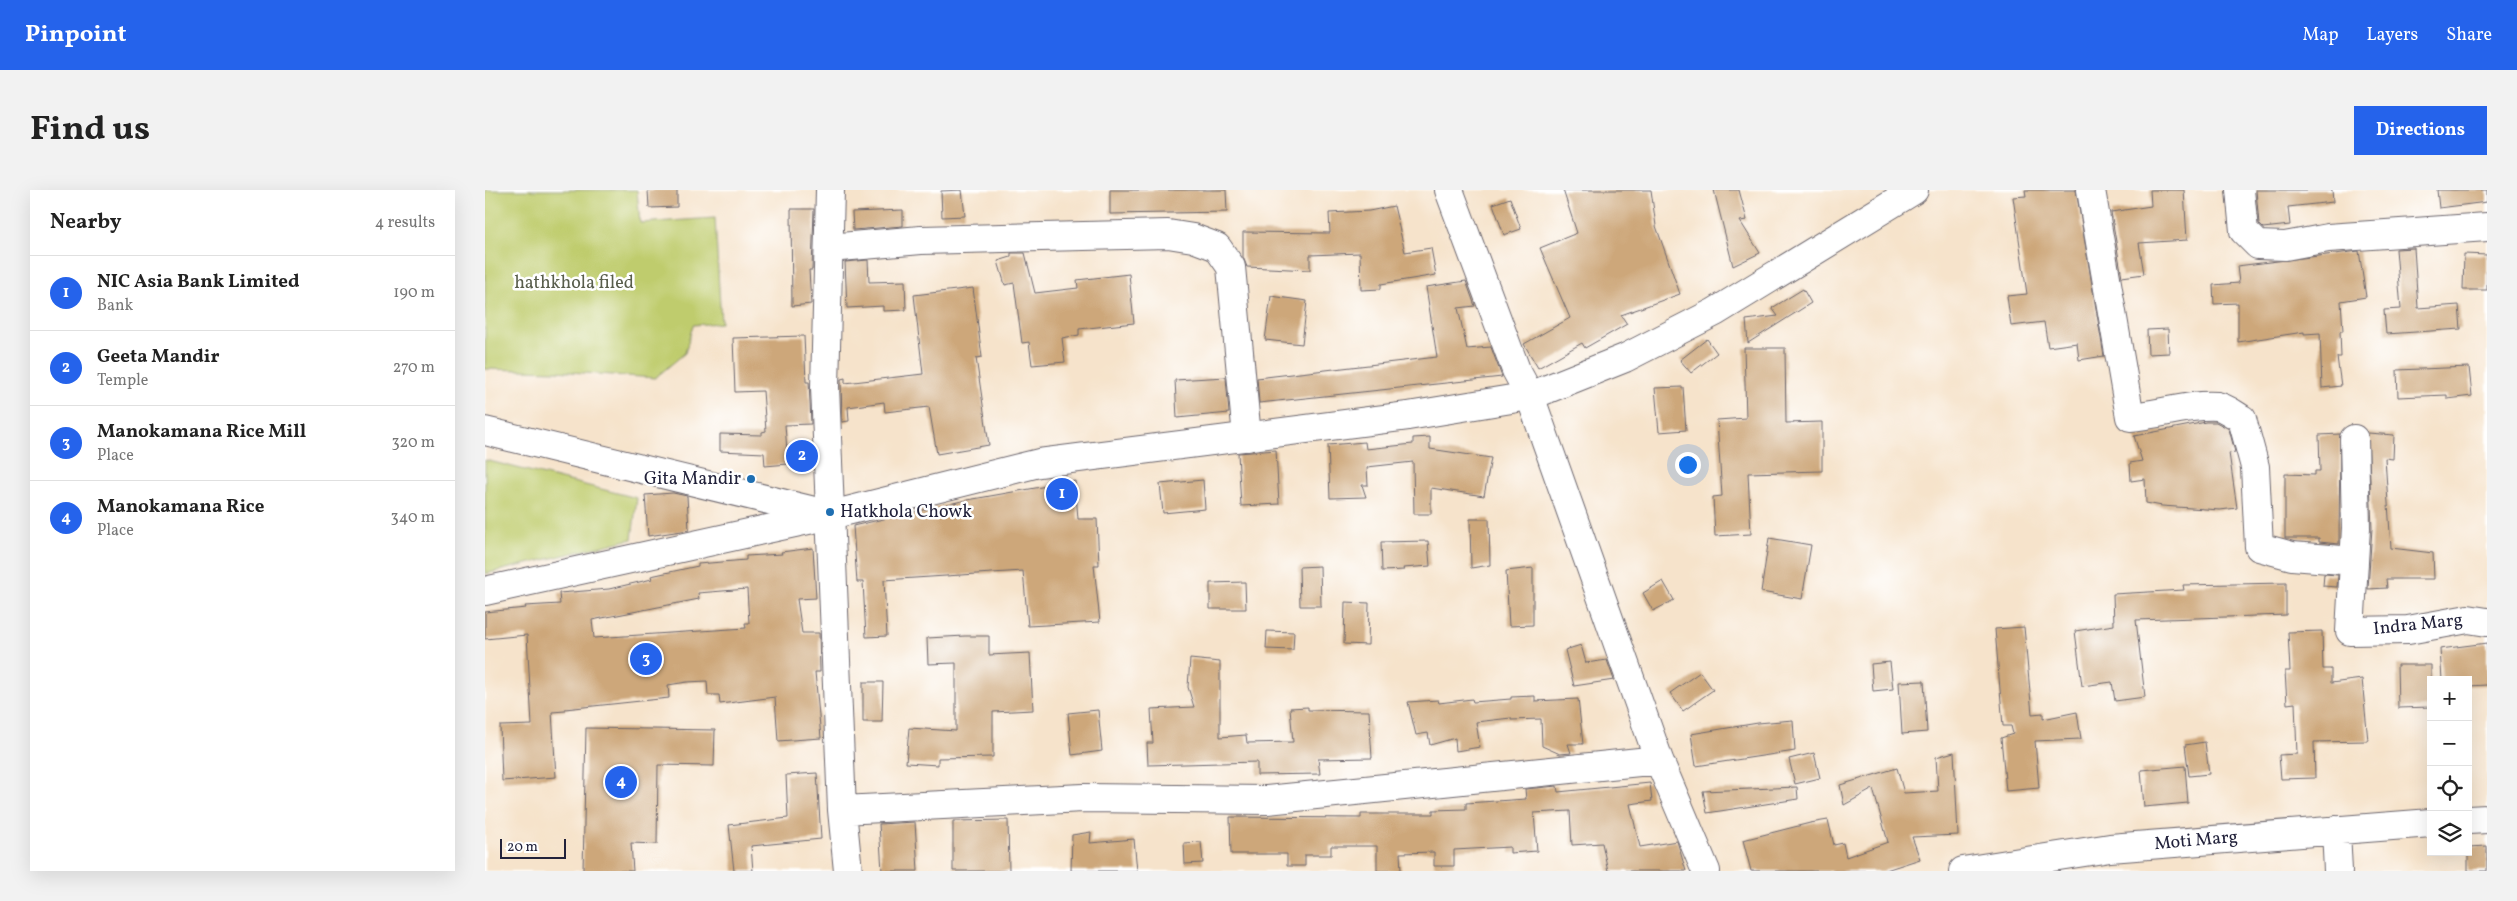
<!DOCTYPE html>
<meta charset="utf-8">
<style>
:root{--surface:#fff;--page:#f2f2f2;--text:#222;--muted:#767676;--line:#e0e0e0;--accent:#2563eb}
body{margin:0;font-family:Vollkorn,serif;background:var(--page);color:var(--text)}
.controls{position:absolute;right:15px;bottom:15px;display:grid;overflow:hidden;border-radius:0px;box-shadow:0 5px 20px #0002}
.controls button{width:45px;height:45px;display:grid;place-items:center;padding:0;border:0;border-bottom:1px solid var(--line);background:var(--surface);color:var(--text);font:25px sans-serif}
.scale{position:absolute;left:15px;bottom:12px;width:66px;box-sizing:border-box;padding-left:5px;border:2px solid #22223b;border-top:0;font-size:14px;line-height:18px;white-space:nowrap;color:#22223b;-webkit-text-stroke:4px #fff;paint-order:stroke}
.you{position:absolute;left:1202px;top:274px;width:18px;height:18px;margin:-12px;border:4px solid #fff;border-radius:50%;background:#1a73e8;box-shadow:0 0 0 8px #1a73e833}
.badge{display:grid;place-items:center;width:32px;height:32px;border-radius:50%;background:var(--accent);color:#fff;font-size:16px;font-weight:700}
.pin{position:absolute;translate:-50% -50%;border:2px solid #fff;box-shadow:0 1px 5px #0006}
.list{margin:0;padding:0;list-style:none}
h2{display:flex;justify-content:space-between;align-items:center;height:65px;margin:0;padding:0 20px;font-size:21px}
h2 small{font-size:16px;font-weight:400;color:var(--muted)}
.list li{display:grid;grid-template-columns:32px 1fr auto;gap:15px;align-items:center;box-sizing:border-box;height:75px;padding:0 20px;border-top:1px solid var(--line)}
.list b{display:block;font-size:19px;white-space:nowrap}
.list p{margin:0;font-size:16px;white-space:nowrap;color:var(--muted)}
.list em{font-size:16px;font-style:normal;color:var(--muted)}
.icon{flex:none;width:28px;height:28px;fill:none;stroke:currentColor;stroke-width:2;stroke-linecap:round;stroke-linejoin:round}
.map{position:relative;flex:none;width:2002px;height:681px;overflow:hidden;border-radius:0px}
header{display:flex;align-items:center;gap:30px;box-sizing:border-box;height:70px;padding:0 25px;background:var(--accent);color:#fff}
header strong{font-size:24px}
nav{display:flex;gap:28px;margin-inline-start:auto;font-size:18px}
.intro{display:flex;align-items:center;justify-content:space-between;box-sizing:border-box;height:120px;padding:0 30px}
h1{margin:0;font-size:35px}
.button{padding:12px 22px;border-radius:0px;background:var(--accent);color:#fff;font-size:18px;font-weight:700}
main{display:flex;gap:30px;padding:0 30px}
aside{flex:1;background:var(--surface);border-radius:0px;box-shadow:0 5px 20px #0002}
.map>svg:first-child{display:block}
</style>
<header>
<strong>Pinpoint</strong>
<nav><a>Map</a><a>Layers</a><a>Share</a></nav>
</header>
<div class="intro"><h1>Find us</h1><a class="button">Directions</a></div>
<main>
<aside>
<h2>Nearby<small>4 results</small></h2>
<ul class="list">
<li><span class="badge">1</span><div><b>NIC Asia Bank Limited</b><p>Bank</p></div><em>190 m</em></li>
<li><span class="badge">2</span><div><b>Geeta Mandir</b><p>Temple</p></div><em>270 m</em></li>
<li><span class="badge">3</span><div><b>Manokamana Rice Mill</b><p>Place</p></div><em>320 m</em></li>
<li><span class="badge">4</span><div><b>Manokamana Rice</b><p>Place</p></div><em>340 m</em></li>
</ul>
</aside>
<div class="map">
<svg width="2002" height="681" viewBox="0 0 2002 681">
<rect width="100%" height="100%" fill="#fff"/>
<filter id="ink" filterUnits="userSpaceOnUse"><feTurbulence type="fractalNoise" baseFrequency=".02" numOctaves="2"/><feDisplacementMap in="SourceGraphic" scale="10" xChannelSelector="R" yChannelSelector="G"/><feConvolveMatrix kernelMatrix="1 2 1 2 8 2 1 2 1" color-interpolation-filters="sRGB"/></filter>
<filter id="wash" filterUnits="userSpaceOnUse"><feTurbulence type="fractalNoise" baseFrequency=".0096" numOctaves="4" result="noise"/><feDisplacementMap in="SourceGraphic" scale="20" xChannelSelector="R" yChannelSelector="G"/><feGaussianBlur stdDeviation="1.12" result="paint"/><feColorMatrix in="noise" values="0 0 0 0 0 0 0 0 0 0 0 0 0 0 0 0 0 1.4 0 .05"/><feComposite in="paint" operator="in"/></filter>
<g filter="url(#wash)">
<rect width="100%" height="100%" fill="#f6e3cb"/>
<path fill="#bfcc6d" stroke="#707754" d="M 0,0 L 152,0 L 155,33 L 230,28 L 236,133 L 208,135 L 200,163 L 170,188 L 71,181 L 0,179 Z
M 0,270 L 152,308 L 147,349 L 0,384 Z"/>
<g id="blocks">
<path fill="#cda77a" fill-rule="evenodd" d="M 163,0 L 192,0 L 192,17 L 164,18 Z
M 477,0 L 480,26 L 457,27 L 456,1 Z
M 625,0 L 741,0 L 742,22 L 625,24 Z
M 1078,0 L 1166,0 L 1171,36 L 1195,104 L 1136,125 L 1142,134 L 1100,158 L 1097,153 L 1053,178 L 1039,154 L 1085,128 L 1055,58 L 1092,43 Z
M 1229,0 L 1254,0 L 1262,30 L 1255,31 L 1275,63 L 1248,76 Z
M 1540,0 L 1591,0 L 1619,166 L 1594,170 L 1592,153 L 1563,157 L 1559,132 L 1526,136 L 1522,106 L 1542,104 L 1528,7 L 1541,6 Z
M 1665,0 L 1699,0 L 1702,50 L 1654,53 L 1659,84 L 1637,87 L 1626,22 L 1666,16 Z
M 1771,0 L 1847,0 L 1848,12 L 1803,17 L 1805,35 L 1778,38 L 1774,34 Z
M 1952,0 L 2002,0 L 2002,12 L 1954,18 Z
M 1025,8 L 1036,39 L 1019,45 L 1008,14 Z
M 909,16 L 920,62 L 946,58 L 951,85 L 896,94 L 896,99 L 876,100 L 875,63 L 825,65 L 825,80 L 762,77 L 758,67 L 758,42 L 845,43 L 844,23 L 884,21 Z
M 306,19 L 329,19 L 327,80 L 324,80 L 326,114 L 307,116 Z
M 418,20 L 418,36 L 368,40 L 367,22 Z
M 1929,58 L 1933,118 L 1974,115 L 1976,139 L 1901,144 L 1899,120 L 1916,119 L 1911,59 Z
M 1874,61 L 1881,107 L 1856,111 L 1858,141 L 1855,141 L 1856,167 L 1852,167 L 1856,196 L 1837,198 L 1835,143 L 1819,144 L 1819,142 L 1753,152 L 1753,113 L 1729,114 L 1728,95 L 1754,93 L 1752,76 Z
M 526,63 L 540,63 L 550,103 L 593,98 L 592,90 L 644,84 L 649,133 L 594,139 L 594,145 L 577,148 L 580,172 L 547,175 L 544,152 L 537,153 L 529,93 L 520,95 L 513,71 L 526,67 Z
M 1979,64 L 2002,65 L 2002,100 L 1978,100 Z
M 383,70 L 384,92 L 420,91 L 421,120 L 398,121 L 398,116 L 362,118 L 360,72 Z
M 981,91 L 990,116 L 973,118 L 982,159 L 1006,157 L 1017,187 L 774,213 L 772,188 L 952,167 L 941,97 Z
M 488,98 L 497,167 L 491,168 L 504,255 L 452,264 L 444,217 L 400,222 L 399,212 L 363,217 L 364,231 L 357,232 L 356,189 L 360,188 L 360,193 L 438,184 L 429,105 Z
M 1318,99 L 1326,113 L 1263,153 L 1261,130 L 1293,126 L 1287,118 Z
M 786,106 L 822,111 L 817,154 L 780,150 Z
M 1683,139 L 1684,163 L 1663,164 L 1662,140 Z
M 319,146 L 321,192 L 324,192 L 326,234 L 300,235 L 303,274 L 280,276 L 279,263 L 235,261 L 235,244 L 277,245 L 277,242 L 281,241 L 278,201 L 250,202 L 248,148 Z
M 1222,149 L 1232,163 L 1206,183 L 1195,170 Z
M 1259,158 L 1300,158 L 1301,233 L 1337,232 L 1337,281 L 1263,283 L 1266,344 L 1230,346 L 1228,307 L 1237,306 L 1232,230 L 1261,228 Z
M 1984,177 L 1987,206 L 1962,209 L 1962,205 L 1913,207 L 1912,180 Z
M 741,187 L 744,223 L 692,228 L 690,190 Z
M 1198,197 L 1201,240 L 1174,242 L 1170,198 Z
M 1721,232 L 1731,232 L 1744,239 L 1750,262 L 1744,263 L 1752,318 L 1735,320 L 1677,316 L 1661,313 L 1660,289 L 1646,291 L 1645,273 L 1657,271 L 1649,246 Z
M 1883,243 L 1909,245 L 1908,269 L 1900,268 L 1906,358 L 1948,363 L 1949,389 L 1901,389 L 1902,398 L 1883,399 L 1887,338 Z
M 1855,244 L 1854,354 L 1834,352 L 1834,348 L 1800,348 L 1800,284 L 1830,285 L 1830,281 L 1835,281 L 1834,245 Z
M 945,247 L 945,259 L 1006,268 L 999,306 L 946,298 L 946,324 L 929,324 L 928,272 L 882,277 L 883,295 L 877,295 L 881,307 L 845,308 L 843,255 L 880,252 L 881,259 L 928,254 L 928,248 Z
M 791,260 L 794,314 L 756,316 L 753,263 Z
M 718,290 L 720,319 L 678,323 L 675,294 Z
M 590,291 L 593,329 L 612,329 L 614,375 L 609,375 L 615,432 L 543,436 L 538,381 L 399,390 L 402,446 L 381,447 L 378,392 L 372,392 L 368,336 L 477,311 Z
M 188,303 L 202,306 L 204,340 L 163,346 L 160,305 Z
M 985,329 L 1004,329 L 1005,375 L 986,378 Z
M 1284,348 L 1326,355 L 1317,409 L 1276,402 Z
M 943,351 L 945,376 L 918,378 L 919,380 L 897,381 L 896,352 Z
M 328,358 L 331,408 L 312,409 L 317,443 L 334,443 L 335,482 L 330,482 L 336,548 L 293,551 L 290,507 L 235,514 L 234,505 L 223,505 L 222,491 L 202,492 L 183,495 L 184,508 L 80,519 L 80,521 L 67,522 L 71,587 L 17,591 L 15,536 L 47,535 L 42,445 L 0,449 L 0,422 L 41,418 L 40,416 L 75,414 L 74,403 L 124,399 L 167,389 L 166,386 L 213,376 L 213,374 L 261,370 L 261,366 L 297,364 L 296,362 ZM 262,399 L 264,433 L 260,433 L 261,438 L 109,448 L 107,430 L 214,409 L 213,403 Z
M 835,376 L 836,416 L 815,416 L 814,377 Z
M 1048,378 L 1048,435 L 1024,436 L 1021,381 Z
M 1839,384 L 1853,385 L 1852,397 L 1838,396 Z
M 1178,391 L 1189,410 L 1168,421 L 1158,403 Z
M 760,392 L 761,419 L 725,419 L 725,393 Z
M 1801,393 L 1801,425 L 1651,430 L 1660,507 L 1630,511 L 1627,492 L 1597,496 L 1590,441 L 1629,435 L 1628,404 L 1699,400 L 1698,395 Z
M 860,412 L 884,413 L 883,455 L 859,454 Z
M 1539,437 L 1547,524 L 1558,523 L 1558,529 L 1592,522 L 1596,549 L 1550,551 L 1554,598 L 1521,601 L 1516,548 L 1528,544 L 1526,536 L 1518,536 L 1510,439 Z
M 782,441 L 809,442 L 808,460 L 781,459 Z
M 1837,441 L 1838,479 L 1846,479 L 1846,493 L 1877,489 L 1883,551 L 1829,552 L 1830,588 L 1796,589 L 1794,565 L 1812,564 L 1810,513 L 1802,514 L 1800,481 L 1805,481 L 1803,442 Z
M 480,446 L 504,446 L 504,465 L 545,463 L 548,520 L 508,522 L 508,567 L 453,568 L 453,575 L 421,573 L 424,538 L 471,541 L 471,473 L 443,474 L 442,448 Z
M 2002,453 L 2002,495 L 1983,496 L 1983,490 L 1957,490 L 1955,459 Z
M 1096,455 L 1101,473 L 1122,470 L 1129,490 L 1089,496 L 1080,460 Z
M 705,469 L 735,472 L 735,547 L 761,545 L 762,553 L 808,552 L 805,518 L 823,517 L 823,520 L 884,521 L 887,568 L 833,569 L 835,584 L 772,585 L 772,572 L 663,575 L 662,553 L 668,553 L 666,519 L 709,517 L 703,497 Z
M 1405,472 L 1408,499 L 1388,501 L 1386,474 Z
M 1912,475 L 1946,475 L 1946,517 L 1913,518 Z
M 1215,482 L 1228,500 L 1198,521 L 1185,503 Z
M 1439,491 L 1442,542 L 1417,544 L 1414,492 Z
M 378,492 L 398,492 L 397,532 L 378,532 Z
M 1050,506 L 1050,511 L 1093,509 L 1098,554 L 1083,554 L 1086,563 L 1075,564 L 1057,556 L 1056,529 L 1026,530 L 1026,528 L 991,532 L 995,557 L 971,561 L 970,548 L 945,555 L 943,543 L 931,545 L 923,512 L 953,510 L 954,513 L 987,509 L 988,512 L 1026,509 L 1026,507 Z
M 613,520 L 617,561 L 587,565 L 583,523 Z
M 1308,530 L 1310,561 L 1211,576 L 1206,544 L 1273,533 Z
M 101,538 L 230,540 L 229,576 L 173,575 L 172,654 L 146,653 L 148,681 L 98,681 Z
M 1720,552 L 1724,584 L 1704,586 L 1700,555 Z
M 1469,562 L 1473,645 L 1427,647 L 1435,669 L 1398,681 L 1266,681 L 1258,650 L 1325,633 L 1343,630 L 1349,655 L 1358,653 L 1361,667 L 1403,652 L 1388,599 L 1359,615 L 1355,595 L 1412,578 L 1419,603 L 1453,601 L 1451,567 Z
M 1329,563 L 1335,588 L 1310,594 L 1304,569 Z
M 1700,576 L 1703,613 L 1659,617 L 1656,580 Z
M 332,583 L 336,649 L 266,656 L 268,681 L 249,681 L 244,635 L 303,628 L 301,585 Z
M 1165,593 L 1167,611 L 1145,614 L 1155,657 L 1192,651 L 1201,681 L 1123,681 L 1117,653 L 1087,655 L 1085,621 L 1049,623 L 1052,661 L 1025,663 L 1025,657 L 969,660 L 969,676 L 949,676 L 949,662 L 915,663 L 916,681 L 892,681 L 892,656 L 846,656 L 846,665 L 820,665 L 820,676 L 802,676 L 802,664 L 746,664 L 745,627 L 876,628 L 876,624 L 948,624 L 948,620 L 981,619 L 981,613 L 1041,609 L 1040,599 L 1072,596 L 1073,602 Z
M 1312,597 L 1313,609 L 1222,623 L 1218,601 Z
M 523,630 L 524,681 L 468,681 L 468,631 Z
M 430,632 L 433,681 L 397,681 L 394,634 Z
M 606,642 L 605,653 L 649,649 L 652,681 L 586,681 L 587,645 Z
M 716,652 L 718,673 L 700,674 L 699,653 Z
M 2002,656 L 2002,681 L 1983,681 L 1983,657 Z"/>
</g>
</g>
<g filter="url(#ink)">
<use href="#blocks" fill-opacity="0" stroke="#6c666d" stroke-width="1"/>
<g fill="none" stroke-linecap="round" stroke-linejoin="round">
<defs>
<path id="minor" d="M 345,0 L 340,197 L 357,620 L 363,681
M 964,0 L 1031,180 L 1045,206 L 1174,570 L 1221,681
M 1606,0 L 1645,227 C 1674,225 1703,214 1732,216 C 1740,217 1750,225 1757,229 L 1770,277 L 1774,357 L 1807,366 L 1869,371
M 1755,0 L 1759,41 L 1773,55 L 1800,56 L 1843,48 L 2002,37
M 344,58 L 436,50 L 683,44 L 708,48 L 732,57 L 746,77 L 762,247
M 1869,249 L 1871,338 L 1865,441 L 1923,440 L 1983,429 L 2002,432
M 0,401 L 346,325
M 357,620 L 598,608 L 782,610 L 1174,570
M 1983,630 L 2002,629
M 1851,640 L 1853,681
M 1478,681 L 1625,658 L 1946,633"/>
<path id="major" d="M 0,241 L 346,325 L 554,273 L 923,226 L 1045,206 L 1140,168 L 1230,122 L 1429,0"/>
</defs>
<use href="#minor" stroke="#6c666d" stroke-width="30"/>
<use href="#major" stroke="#6c666d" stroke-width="30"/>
<use href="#minor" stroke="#fff" stroke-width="28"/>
<use href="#major" stroke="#fff" stroke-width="28"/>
</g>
</g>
<g fill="#1f6fb2" stroke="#fff" stroke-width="2">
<circle cx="266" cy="289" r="5"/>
<circle cx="345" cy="322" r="5"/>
</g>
<g text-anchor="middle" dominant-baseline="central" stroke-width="5" stroke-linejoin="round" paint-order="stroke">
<g font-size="18" fill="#595e4c" stroke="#fff">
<text x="89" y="93">hathkhola filed</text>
</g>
<g font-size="18" fill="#22223b" stroke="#fff" text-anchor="end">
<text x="256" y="289">Gita Mandir</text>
<text x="355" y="322" text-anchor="start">Hatkhola Chowk</text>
</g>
<g font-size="18" fill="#22223b" stroke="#fff">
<text transform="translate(1933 435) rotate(-6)">Indra Marg</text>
<text transform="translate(1711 651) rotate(-5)">Moti Marg</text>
</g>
</g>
</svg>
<div class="controls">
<button>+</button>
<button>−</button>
<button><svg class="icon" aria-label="locate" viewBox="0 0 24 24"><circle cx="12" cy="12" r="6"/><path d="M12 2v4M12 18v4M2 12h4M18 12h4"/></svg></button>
<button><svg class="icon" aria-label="layers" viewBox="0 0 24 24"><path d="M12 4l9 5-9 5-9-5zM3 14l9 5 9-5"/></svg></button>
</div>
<div class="scale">20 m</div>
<div class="you"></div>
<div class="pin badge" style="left:577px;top:304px">1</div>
<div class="pin badge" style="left:317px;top:266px">2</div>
<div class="pin badge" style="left:161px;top:469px">3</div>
<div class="pin badge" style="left:136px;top:592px">4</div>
</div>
</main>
